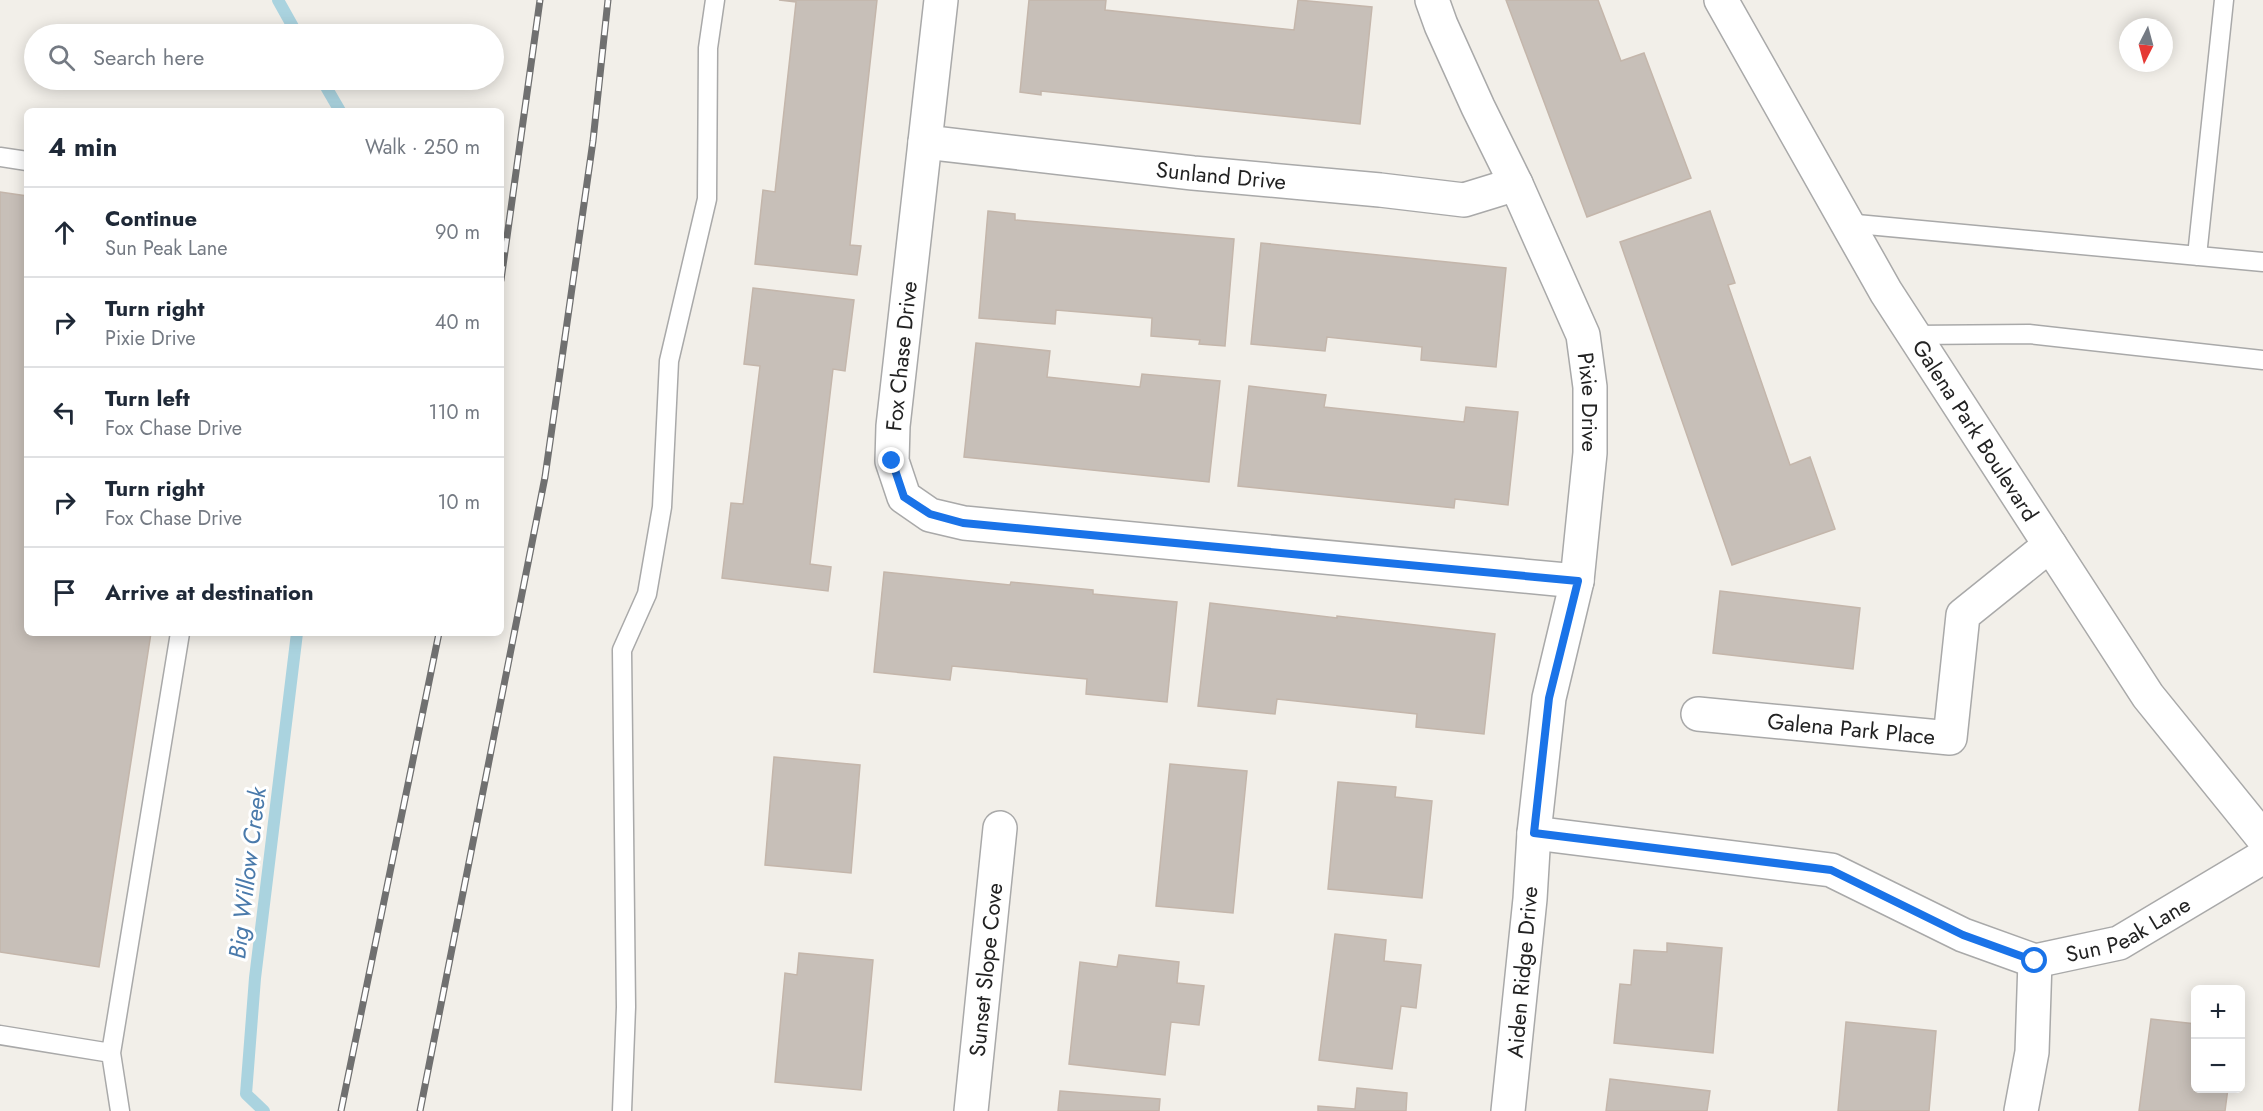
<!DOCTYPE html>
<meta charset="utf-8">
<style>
:root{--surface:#fff;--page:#f2f2f3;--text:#1f2937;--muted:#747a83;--line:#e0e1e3}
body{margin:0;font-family:Jost,sans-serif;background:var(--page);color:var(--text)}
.controls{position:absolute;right:18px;bottom:18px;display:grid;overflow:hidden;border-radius:9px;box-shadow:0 3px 15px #0003}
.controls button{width:54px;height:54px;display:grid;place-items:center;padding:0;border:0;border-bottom:2px solid var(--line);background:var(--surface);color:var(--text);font:30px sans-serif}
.compass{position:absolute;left:2119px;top:18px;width:54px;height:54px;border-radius:50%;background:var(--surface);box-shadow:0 3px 15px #0003;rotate:186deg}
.stop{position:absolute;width:18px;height:18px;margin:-14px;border:4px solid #1a73e8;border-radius:50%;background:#fff}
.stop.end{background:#1a73e8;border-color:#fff;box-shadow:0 2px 6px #0008}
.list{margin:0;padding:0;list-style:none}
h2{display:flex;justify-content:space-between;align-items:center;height:78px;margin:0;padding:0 24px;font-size:26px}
h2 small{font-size:20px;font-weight:400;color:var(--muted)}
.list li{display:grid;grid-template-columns:39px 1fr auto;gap:18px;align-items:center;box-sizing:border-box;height:90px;padding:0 24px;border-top:2px solid var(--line)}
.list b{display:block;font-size:22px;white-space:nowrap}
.list p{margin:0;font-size:20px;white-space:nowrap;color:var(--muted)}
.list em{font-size:20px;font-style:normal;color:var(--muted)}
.icon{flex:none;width:33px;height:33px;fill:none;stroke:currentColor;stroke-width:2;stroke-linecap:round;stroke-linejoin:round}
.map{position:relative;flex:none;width:2263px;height:1111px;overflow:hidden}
.search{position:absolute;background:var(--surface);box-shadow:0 3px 15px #0003;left:24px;top:24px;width:480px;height:66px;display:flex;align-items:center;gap:15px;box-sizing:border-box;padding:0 21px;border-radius:33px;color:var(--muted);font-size:22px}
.panel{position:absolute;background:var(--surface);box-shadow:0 3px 15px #0003;left:24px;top:108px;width:480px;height:528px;border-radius:9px}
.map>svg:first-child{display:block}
</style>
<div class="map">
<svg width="2263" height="1111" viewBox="0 0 2263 1111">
<rect width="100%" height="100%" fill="#f2efe9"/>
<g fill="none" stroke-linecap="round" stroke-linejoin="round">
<path stroke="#aad3df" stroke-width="12" d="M 278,0 L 297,34
M 322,80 L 340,111
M 264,1111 L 246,1094 L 255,978 L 297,633"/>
</g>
<path fill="#c7bfb8" stroke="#c4b6ab" stroke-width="1.5" d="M 779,0 L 877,0 L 850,245 L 861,246 L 857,275 L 755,264 L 763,190 L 775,192 L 796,2 Z
M 1029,0 L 1106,0 L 1105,10 L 1294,30 L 1298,0 L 1372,7 L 1360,124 L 1041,91 L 1041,95 L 1020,92 Z
M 1506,0 L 1598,0 L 1621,61 L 1644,53 L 1691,178 L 1587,217 Z
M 0,192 L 27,196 L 27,633 L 151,633 L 99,967 L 0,952 Z
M 988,211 L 1015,214 L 1015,220 L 1234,239 L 1225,346 L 1199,344 L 1200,340 L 1151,336 L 1152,318 L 1056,310 L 1055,324 L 979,318 Z
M 1710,211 L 1735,283 L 1728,285 L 1790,465 L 1810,457 L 1835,529 L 1732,565 L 1620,242 Z
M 1261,243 L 1506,268 L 1496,367 L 1421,360 L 1422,347 L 1327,337 L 1325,351 L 1251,344 Z
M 753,288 L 854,300 L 845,371 L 833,369 L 810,564 L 831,567 L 828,591 L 722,578 L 731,503 L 743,504 L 760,366 L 744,364 Z
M 976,343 L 1050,351 L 1047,377 L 1140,387 L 1142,374 L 1220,381 L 1209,482 L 964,457 Z
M 1249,386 L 1326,395 L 1324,407 L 1464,422 L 1466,407 L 1518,412 L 1508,505 L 1455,499 L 1454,508 L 1238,486 Z
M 884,572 L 1010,585 L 1011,582 L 1093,590 L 1093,594 L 1177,602 L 1167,702 L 1086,694 L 1087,679 L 952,666 L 950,680 L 874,672 Z
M 1720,591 L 1860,608 L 1853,669 L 1713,653 Z
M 1210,603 L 1337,618 L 1337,616 L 1495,634 L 1484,734 L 1416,727 L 1417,714 L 1277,699 L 1275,714 L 1198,706 Z
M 774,757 L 860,765 L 851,873 L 765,865 Z
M 1170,764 L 1247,771 L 1233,913 L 1156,906 Z
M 1338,782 L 1396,787 L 1395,797 L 1432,801 L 1422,898 L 1328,889 Z
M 1335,934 L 1386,940 L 1384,961 L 1421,965 L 1416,1008 L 1401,1006 L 1392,1069 L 1319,1060 Z
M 1667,943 L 1722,948 L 1713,1053 L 1614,1043 L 1620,984 L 1631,985 L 1634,950 L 1667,952 Z
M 799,953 L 873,960 L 861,1090 L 775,1082 L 785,973 L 797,975 Z
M 1119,955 L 1179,962 L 1177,983 L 1204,986 L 1199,1025 L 1171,1022 L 1165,1075 L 1069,1064 L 1080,962 L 1117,967 Z
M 2151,1019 L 2196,1024 L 2196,1088 L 2228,1088 L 2225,1111 L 2139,1111 Z
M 1846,1022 L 1936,1031 L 1929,1111 L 1838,1111 Z
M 1610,1079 L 1710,1091 L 1707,1111 L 1606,1111 Z
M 1357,1088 L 1407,1093 L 1406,1111 L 1318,1111 L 1318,1106 L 1355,1109 Z
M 1060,1091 L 1160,1099 L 1159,1111 L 1058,1111 Z"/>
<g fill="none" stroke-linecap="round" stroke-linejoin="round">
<defs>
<path id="service" d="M 0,157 L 27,161
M 1846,223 L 2263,262
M 2197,256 L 2224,0
M 1914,335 L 2029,334 L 2263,360
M 0,1035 L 111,1053
M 120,1111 L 111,1053 L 180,633
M 622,1111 L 626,1007 L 622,650 L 647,594 L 662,507 L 669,361 L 707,199 L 708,48 L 715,0"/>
<g id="minor">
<path d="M 941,0 L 893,426 L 892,461 L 904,497 L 930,515 L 964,523 L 1577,581"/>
<path id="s1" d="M 1432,0 L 1441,25 L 1478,107 L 1516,184 L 1583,335 L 1590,387 L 1590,453 L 1577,581 L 1549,698 L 1534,833 L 1530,899 L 1508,1111"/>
<path id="s2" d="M 925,142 L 1193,173 L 1380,190 L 1464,200 L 1516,184"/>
<path id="s3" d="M 1698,714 L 1950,738 L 1963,615 L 2050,545"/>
<path id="s4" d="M 1534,833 L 1831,870 L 1963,935 L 2035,961 L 2119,943 L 2263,857"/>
<path id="s5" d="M 971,1111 L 1000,828"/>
<path d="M 2021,1111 L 2032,1052 L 2035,961"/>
</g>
<g id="tertiary">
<path id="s6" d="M 1721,0 L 1886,292 L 2050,545 L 2148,696 L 2263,838"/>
</g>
</defs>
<use href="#service" stroke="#a9a9a9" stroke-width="21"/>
<use href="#minor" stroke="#a9a9a9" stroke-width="36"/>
<use href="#tertiary" stroke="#a9a9a9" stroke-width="36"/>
<use href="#service" stroke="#fff" stroke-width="18"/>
<use href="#minor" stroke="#fff" stroke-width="33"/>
<use href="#tertiary" stroke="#fff" stroke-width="33"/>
<defs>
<path id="rail" d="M 501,280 L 540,0
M 341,1111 L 439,633
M 420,1111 L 545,477 L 593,141 L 608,0"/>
</defs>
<use href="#rail" stroke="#707070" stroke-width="7"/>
<use href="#rail" stroke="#fff" stroke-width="4.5" stroke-dasharray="14" stroke-linecap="butt"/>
</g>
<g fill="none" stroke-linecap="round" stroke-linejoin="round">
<path stroke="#1a73e8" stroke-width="8" d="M 892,461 L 904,497 L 930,514 L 963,523 L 1578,581 L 1549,698 L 1534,833 L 1831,870 L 1963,935 L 2035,961"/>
</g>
<g text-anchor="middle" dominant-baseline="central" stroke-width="6" stroke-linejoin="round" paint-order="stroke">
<g font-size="22" fill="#222" stroke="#fff">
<text stroke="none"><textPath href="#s2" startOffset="298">Sunland Drive</textPath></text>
<text transform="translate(901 356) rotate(-84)">Fox Chase Drive</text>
<text stroke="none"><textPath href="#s1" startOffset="435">Pixie Drive</textPath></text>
<text stroke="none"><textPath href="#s6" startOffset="500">Galena Park Boulevard</textPath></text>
<text stroke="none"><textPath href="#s3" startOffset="154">Galena Park Place</textPath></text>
<text stroke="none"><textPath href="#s4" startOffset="622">Sun Peak Lane</textPath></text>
<text stroke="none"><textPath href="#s5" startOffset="142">Sunset Slope Cove</textPath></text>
<text transform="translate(1522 972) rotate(-85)">Aiden Ridge Drive</text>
</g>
<g font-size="24" font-style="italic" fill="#4a7aab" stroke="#fff">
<text transform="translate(247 873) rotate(-83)">Big Willow Creek</text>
</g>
</g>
</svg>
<div class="controls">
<button>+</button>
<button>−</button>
</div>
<svg class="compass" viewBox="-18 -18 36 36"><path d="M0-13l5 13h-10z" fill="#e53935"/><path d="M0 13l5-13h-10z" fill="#747a83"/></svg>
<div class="stop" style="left:2035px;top:961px"></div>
<div class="stop end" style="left:892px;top:461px"></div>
<div class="search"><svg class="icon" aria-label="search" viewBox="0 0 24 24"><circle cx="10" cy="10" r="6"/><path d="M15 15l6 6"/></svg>Search here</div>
<section class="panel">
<h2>4 min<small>Walk · 250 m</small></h2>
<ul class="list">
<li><svg class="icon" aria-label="ahead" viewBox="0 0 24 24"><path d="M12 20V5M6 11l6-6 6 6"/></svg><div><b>Continue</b><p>Sun Peak Lane</p></div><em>90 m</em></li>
<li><svg class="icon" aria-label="right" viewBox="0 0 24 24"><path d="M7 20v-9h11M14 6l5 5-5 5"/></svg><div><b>Turn right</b><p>Pixie Drive</p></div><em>40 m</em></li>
<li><svg class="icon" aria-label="left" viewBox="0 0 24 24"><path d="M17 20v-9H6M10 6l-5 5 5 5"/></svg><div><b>Turn left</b><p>Fox Chase Drive</p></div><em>110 m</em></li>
<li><svg class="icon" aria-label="right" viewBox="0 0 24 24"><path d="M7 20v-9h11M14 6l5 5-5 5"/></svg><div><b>Turn right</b><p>Fox Chase Drive</p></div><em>10 m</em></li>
<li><svg class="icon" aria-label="arrive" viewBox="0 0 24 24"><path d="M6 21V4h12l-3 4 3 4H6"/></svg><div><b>Arrive at destination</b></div></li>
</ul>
</section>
</div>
